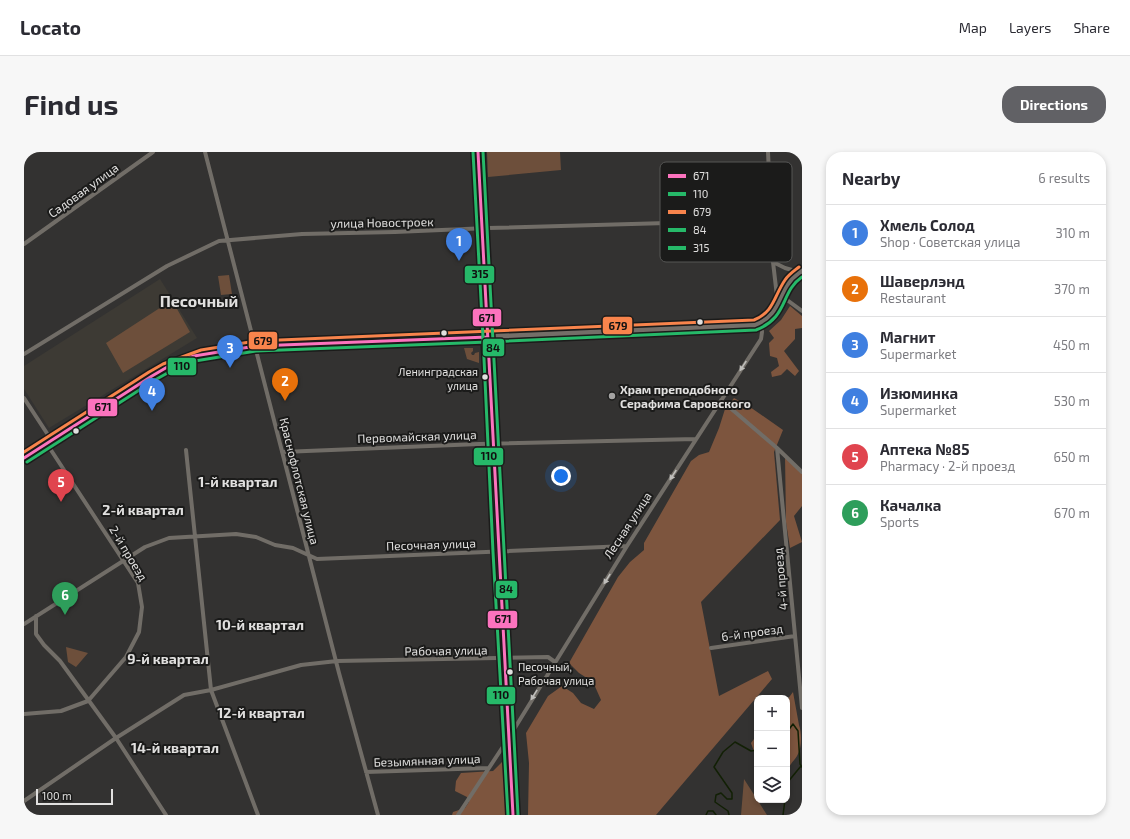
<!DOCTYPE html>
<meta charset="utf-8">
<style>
:root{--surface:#fff;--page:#f7f7f7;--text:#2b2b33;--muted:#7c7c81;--line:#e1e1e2;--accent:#616165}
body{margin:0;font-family:"Exo 2",sans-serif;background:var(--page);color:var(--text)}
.controls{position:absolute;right:12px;bottom:12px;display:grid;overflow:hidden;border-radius:8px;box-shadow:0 2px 6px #0003}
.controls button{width:36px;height:36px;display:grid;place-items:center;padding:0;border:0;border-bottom:1px solid var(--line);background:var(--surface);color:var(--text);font:20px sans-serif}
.scale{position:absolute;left:12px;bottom:10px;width:77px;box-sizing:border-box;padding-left:4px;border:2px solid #e1e0df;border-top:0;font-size:11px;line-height:14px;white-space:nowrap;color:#e1e0df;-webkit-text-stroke:3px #1b1b1a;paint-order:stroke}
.you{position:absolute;left:537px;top:324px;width:14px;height:14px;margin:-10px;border:3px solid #fff;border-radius:50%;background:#1a73e8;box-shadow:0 0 0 6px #1a73e833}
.badge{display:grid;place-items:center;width:26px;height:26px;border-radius:50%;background:var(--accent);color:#fff;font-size:13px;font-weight:700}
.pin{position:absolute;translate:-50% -33px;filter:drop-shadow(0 1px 2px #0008)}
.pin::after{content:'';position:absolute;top:21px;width:14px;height:12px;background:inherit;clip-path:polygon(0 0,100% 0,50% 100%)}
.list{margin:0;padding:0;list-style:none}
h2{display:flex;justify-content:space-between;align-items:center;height:52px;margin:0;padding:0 16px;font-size:17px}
h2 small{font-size:13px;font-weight:400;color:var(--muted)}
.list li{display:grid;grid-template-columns:26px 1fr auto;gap:12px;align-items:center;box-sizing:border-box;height:56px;padding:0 16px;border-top:1px solid var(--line)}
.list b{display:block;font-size:15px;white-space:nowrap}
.list p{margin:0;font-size:13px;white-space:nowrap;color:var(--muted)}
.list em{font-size:13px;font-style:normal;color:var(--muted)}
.icon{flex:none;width:22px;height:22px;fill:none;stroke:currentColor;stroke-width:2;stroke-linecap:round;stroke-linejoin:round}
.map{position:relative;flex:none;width:778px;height:663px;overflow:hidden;border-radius:16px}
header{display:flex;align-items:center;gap:24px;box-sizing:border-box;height:56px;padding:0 20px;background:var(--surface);border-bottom:1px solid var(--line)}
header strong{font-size:19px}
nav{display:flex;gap:22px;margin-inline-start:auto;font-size:14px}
.intro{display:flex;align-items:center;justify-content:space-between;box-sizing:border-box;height:96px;padding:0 24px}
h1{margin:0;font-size:28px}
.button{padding:10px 18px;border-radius:16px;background:var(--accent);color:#fff;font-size:14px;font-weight:700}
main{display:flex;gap:24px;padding:0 24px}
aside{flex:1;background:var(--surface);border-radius:16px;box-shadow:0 2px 6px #0003}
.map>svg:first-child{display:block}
</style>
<header>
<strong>Locato</strong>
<nav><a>Map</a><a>Layers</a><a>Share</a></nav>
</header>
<div class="intro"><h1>Find us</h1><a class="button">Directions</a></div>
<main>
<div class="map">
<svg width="778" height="663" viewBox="0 0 778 663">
<rect width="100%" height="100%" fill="#333231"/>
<path fill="#3d3a34" d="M 136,127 L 173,186 L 25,276 L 0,237 L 0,214 Z"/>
<path fill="#6d4f3b" d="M 463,0 L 536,0 L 537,18 L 464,25 Z
M 205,123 L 208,142 L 197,143 L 194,124 Z
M 148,148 L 166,180 L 99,221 L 82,191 Z
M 440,196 L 449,196 L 449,199 L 447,201 L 448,203 L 450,203 L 451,201 L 455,200 L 455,211 L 443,207 Z
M 42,495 L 64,501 L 52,515 L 44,510 Z
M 720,627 L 743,663 L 717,663 Z"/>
<path fill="#7d553e" d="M 766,154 L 778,164 L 778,176 L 771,177 L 771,187 L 760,199 L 775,219 L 771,224 L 763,217 L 757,223 L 748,225 L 747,220 L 755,214 L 753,206 L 746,204 L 745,191 L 750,186 L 745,179 L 757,168 Z
M 710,246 L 726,255 L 759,278 L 750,300 L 756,368 L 677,450 L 695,544 L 744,519 L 748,527 L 632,663 L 504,663 L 505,611 L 502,581 L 524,544 L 538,534 L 549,541 L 557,551 L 570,557 L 577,548 L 569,530 L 555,521 L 545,511 L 594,425 L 606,410 L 620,398 L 620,391 L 667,309 L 675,303 L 685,300 L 695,276 L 701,257 Z
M 761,303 L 778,320 L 778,354 L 770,364 L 778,390 L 766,396 L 762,370 Z
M 769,540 L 775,573 C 778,582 778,596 773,604 C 769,610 764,614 763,621 L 763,548 Z
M 733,583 L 733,608 L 727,591 Z
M 480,608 L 484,663 L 428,663 L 429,660 L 441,656 L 445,650 L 443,645 L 431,639 L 432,629 L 437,621 L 469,619 Z"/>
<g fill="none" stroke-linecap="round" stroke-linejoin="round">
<path stroke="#122005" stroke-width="1.5" d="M 763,580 L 769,572 L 774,579 L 776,612 L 778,615
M 763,631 L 777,614
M 682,663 L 684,659 L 689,659 L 692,663
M 705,663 L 704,659 L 691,650 L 692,643 L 697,641 L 703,647 L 708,647 L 708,641 L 690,615 L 699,600 L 711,590 L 727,599 L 733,598
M 759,663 L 761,648"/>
<path stroke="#716d67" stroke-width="4" d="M 181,0 L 315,521 L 354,663
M 744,0 L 749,110 L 754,153
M 0,92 L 129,0
M 749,110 L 761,116 L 775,120
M 759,145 L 778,159
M 0,202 L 143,114 L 195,89 L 278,82 L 371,80 L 464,76 L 748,68
M 0,246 L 28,289
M 697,248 L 753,296 L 778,320
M 753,296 L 778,556
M 162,298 L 187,538 L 234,663
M 258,300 L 455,292 L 672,287
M 12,464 L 12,482 L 20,493 L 36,509 L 92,586 L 142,663
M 0,472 L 121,395 L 145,386 L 212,382 L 232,385 L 251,393 L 269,396 L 293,407 L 603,394
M 687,496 L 771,484
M 0,562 L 37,559 L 64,549 L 102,505 L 115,480 L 118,455 L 114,431 L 23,292
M 342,620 L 464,616
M 0,649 L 92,586 L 160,543 L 187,538 L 277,513 L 313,509 L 524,505 L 531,510
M 434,663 L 484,587 L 603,394 L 737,187 L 738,180 L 737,172"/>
<path stroke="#746e68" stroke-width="6" d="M 454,0 L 481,507 L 484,587 L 489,663
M 0,306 L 128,224 C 165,203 190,199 232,194 L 731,173 C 760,166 755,130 778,119"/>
<defs>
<path id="bus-1" d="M 454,0 L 489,663
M 0,306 L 128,224 L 145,214 L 170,204 L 232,194 L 464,185"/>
<path id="bus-2" d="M 459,185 L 469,400 L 484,663
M 3,310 L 131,228 L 147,219 L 171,209 L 232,199 L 464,190"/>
<path id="bus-3" d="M 0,300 L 125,220 L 139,212 L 177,198 L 232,189 L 730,168 C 750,160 750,144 761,128 C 765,122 770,119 775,115"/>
<path id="bus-4" d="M 459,0 L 494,663"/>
<path id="bus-5" d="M 449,0 L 459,185
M 464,190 L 732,178 C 765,165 756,140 778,125"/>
</defs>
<use href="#bus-1" stroke="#1b1b1a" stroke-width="6"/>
<use href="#bus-2" stroke="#1b1b1a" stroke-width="6"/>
<use href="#bus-3" stroke="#1b1b1a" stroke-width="6"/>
<use href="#bus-4" stroke="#1b1b1a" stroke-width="6"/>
<use href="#bus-5" stroke="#1b1b1a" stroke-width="6"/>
<use href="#bus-1" stroke="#fc73be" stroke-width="3"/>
<use href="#bus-2" stroke="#26b969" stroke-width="3"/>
<use href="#bus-3" stroke="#f8844c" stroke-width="3"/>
<use href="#bus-4" stroke="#26b969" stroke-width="3"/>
<use href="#bus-5" stroke="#26b969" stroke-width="3"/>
</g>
<defs><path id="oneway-solid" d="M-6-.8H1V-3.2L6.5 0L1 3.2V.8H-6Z"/></defs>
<g fill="#bfbebb">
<use href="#oneway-solid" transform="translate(719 214) rotate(123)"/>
<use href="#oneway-solid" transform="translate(649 323) rotate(123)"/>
<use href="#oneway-solid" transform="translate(583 427) rotate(122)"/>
<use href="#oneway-solid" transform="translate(510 543) rotate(122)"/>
</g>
<g fill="#e1e0df" stroke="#1b1b1a" stroke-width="1.5">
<circle cx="676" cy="170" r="3.5"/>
<circle cx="420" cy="181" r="3.5"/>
<circle cx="461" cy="225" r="3.5"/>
<circle cx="52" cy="279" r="3.5"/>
<circle cx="486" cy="520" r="3.5"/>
</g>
<circle fill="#a4a3a2" stroke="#1b1b1a" stroke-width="1.5" cx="588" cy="244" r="4"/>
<g text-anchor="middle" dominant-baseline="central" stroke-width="4" stroke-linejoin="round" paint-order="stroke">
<g font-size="11" fill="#e1e0df" stroke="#1b1b1a" text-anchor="end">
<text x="454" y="219">Ленинградская<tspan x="454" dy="14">улица</tspan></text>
<text x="494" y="514" text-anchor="start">Песочный,<tspan x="494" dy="14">Рабочая улица</tspan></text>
</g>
<g font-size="12" fill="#e1e0df" stroke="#1b1b1a">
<text transform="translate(59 38) rotate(-36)">Садовая улица</text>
<text transform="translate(358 70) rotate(-1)">улица Новостроек</text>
<text transform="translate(393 284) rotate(-2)">Первомайская улица</text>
<text transform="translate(276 329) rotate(76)">Краснофлотская улица</text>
<text transform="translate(603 373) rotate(-57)">Лесная улица</text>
<text transform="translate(407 392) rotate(-2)">Песочная улица</text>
<text transform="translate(105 401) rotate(59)">2-й проезд</text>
<text transform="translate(756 427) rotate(-95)">4-й проезд</text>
<text transform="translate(728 480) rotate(-8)">6-й проезд</text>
<text transform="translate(422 498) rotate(-1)">Рабочая улица</text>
<text transform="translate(403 608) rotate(-2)">Безымянная улица</text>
</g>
<g font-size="12" font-weight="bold" fill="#e1e0df" stroke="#1b1b1a" text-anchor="start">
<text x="596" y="237">Храм преподобного<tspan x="596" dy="14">Серафима Саровского</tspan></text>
</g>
<g font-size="14" font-weight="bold" fill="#e1e0df" stroke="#1b1b1a">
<text x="214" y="329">1-й квартал</text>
<text x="119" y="357">2-й квартал</text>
<text x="236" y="472">10-й квартал</text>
<text x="144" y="506">9-й квартал</text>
<text x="237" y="560">12-й квартал</text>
<text x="151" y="595">14-й квартал</text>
</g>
<g font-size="16" font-weight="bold" fill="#e1e0df" stroke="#1b1b1a">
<text x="175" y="148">Песочный</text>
</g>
</g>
<rect x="636" y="10" width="132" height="100" rx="6" fill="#1b1b1a" stroke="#565655" stroke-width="1"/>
<rect x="644" y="22" width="18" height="4" fill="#fc73be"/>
<rect x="644" y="40" width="18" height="4" fill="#26b969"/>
<rect x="644" y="58" width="18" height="4" fill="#f8844c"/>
<rect x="644" y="76" width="18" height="4" fill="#26b969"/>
<rect x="644" y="94" width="18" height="4" fill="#26b969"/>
<g font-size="11" fill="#e1e0df">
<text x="669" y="28">671</text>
<text x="669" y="46">110</text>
<text x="669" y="64">679</text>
<text x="669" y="82">84</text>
<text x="669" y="100">315</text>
</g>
<g stroke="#1b1b1a" stroke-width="1.5">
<rect x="440" y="113" width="31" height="19" rx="4" fill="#26b969"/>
<rect x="448" y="156" width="30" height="19" rx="4" fill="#fc73be"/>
<rect x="578" y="164" width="31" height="19" rx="4" fill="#f8844c"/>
<rect x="224" y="179" width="30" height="19" rx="4" fill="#f8844c"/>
<rect x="458" y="186" width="23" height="19" rx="4" fill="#26b969"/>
<rect x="143" y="205" width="30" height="19" rx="4" fill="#26b969"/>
<rect x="63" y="246" width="31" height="19" rx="4" fill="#fc73be"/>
<rect x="449" y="295" width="31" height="19" rx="4" fill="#26b969"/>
<rect x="471" y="428" width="23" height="19" rx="4" fill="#26b969"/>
<rect x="463" y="458" width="31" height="19" rx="4" fill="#fc73be"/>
<rect x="462" y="534" width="30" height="19" rx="4" fill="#26b969"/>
</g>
<g font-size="11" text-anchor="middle" font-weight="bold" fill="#111">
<text x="456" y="126">315</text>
<text x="463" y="170">671</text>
<text x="594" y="178">679</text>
<text x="239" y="193">679</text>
<text x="469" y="200">84</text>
<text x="158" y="218">110</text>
<text x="79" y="259">671</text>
<text x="465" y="308">110</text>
<text x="482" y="441">84</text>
<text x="479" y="471">671</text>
<text x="477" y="547">110</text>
</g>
</svg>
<div class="controls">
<button>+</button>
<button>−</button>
<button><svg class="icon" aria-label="layers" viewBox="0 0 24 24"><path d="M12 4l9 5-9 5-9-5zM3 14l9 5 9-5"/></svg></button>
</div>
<div class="scale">100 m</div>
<div class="you"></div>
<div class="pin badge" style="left:435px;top:109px;background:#3f7fe0">1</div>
<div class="pin badge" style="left:261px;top:249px;background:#e8710a">2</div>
<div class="pin badge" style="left:206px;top:216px;background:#3f7fe0">3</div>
<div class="pin badge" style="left:128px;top:259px;background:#3f7fe0">4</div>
<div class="pin badge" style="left:37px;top:350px;background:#e0444e">5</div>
<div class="pin badge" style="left:41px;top:463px;background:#2e9e5b">6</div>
</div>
<aside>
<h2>Nearby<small>6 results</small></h2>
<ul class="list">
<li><span class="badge" style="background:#3f7fe0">1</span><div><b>Хмель Солод</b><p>Shop · Советская улица</p></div><em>310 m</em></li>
<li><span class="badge" style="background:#e8710a">2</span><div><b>Шаверлэнд</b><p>Restaurant</p></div><em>370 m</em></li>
<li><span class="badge" style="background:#3f7fe0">3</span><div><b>Магнит</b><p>Supermarket</p></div><em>450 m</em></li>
<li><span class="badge" style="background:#3f7fe0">4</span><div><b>Изюминка</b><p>Supermarket</p></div><em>530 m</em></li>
<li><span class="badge" style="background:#e0444e">5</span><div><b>Аптека №85</b><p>Pharmacy · 2-й проезд</p></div><em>650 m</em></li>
<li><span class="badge" style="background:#2e9e5b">6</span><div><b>Качалка</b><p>Sports</p></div><em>670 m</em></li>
</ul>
</aside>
</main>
